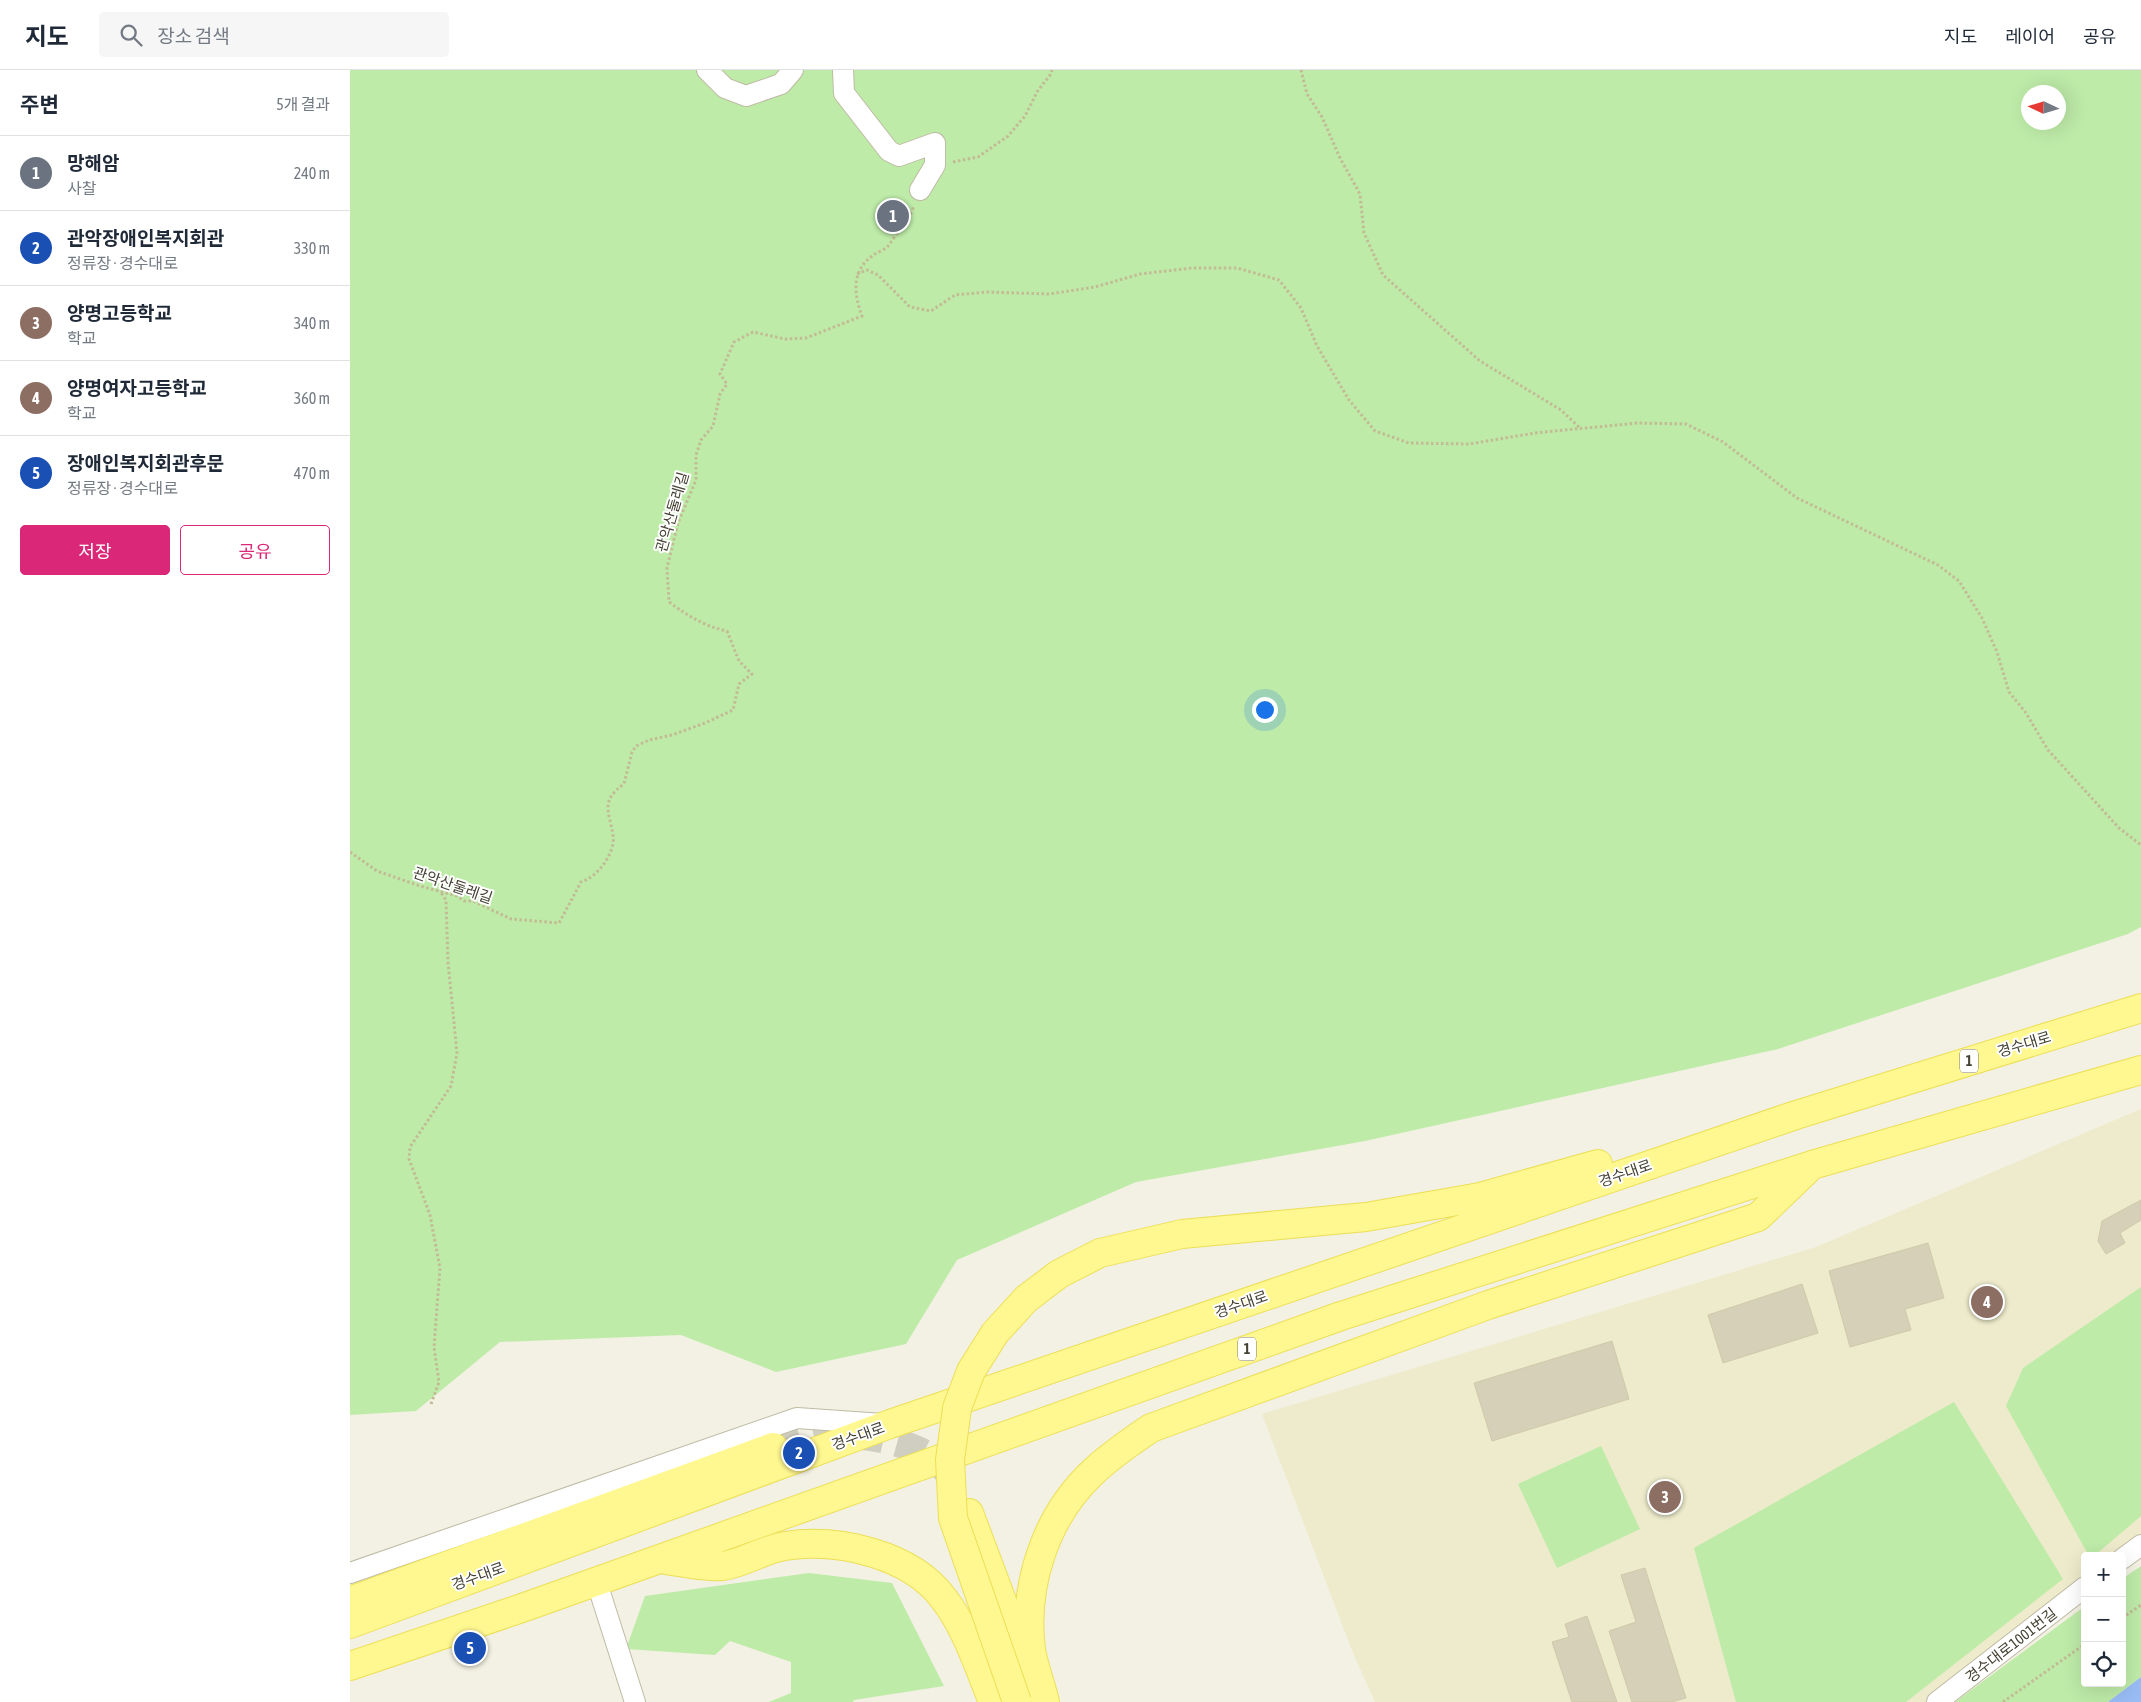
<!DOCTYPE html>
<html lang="ko">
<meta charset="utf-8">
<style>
:root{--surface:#fff;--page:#f6f6f7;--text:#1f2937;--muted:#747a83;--line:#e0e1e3;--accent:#db2777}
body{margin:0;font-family:"Asap Condensed","Noto Sans KR",sans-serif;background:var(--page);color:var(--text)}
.controls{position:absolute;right:15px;bottom:15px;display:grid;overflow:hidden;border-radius:5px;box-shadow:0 5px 20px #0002}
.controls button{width:45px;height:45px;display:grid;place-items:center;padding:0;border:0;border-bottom:1px solid var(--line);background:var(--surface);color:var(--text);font:25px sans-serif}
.compass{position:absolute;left:1671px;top:15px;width:45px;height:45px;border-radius:50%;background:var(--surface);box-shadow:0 5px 20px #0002;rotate:274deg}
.you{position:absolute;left:914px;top:639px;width:18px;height:18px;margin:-12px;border:4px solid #fff;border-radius:50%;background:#1a73e8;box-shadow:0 0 0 8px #1a73e833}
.badge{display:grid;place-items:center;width:32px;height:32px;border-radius:50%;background:var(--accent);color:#fff;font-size:16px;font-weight:700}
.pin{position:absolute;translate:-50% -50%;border:2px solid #fff;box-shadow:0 1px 5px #0006}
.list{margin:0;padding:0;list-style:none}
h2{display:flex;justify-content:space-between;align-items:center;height:65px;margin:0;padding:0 20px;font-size:21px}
h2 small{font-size:16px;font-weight:400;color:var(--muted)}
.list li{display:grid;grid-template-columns:32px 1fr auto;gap:15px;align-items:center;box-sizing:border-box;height:75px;padding:0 20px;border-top:1px solid var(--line)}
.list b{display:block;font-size:19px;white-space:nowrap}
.list p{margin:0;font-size:16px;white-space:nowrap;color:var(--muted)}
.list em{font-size:16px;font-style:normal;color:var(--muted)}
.actions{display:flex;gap:10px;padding:15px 20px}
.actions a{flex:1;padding:11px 0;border:1px solid var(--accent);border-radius:5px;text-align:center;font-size:18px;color:var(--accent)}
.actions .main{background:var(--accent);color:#fff}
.icon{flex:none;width:28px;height:28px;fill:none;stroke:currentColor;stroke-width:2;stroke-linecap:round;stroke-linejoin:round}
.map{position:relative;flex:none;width:1791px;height:1632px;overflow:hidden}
header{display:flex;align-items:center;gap:30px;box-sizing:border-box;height:70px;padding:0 25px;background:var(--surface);border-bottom:1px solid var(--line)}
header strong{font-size:24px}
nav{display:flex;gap:28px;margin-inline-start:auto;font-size:18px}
.search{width:350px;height:45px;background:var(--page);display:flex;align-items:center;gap:12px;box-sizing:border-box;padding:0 18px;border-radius:5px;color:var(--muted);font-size:19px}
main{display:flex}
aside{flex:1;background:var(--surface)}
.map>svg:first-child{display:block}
</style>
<header>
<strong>지도</strong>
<div class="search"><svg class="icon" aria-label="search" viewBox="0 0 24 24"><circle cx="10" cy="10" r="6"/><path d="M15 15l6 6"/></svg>장소 검색</div>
<nav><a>지도</a><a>레이어</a><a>공유</a></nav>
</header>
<main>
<aside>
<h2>주변<small>5개 결과</small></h2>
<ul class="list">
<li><span class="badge" style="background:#6b7280">1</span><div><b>망해암</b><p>사찰</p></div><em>240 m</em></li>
<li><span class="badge" style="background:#1a4fb4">2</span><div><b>관악장애인복지회관</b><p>정류장 · 경수대로</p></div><em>330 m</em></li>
<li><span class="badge" style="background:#8d6e63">3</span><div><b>양명고등학교</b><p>학교</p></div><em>340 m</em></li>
<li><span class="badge" style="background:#8d6e63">4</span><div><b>양명여자고등학교</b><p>학교</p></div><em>360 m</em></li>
<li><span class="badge" style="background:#1a4fb4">5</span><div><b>장애인복지회관후문</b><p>정류장 · 경수대로</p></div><em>470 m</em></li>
</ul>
<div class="actions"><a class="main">저장</a><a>공유</a></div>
</aside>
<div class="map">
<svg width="1791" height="1632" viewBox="0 0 1791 1632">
<rect width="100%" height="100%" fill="#f3f1e3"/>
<path fill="#edebcb" d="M 1791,1039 L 1791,1475 L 1772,1486 L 1735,1486 L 1735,1517 L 1587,1632 L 1025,1632 L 1003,1583 L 912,1344 L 1466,1177 Z"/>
<path fill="#beeba8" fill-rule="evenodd" d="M 0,0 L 1791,0 L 1791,857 L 1778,864 L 1428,979 L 1015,1071 L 786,1112 L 607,1190 L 556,1274 L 426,1302 L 331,1265 L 150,1272 L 66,1341 L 0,1345 ZM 1678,22 L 1708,22 L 1708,52 L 1678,52 Z
M 1791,1217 L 1791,1446 L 1744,1486 L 1739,1486 L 1656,1336 L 1673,1298 Z
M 1604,1332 L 1713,1509 L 1556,1632 L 1386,1632 L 1344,1478 Z
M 1251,1376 L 1290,1459 L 1207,1498 L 1168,1414 Z
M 1791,1496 L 1791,1607 L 1758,1632 L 1605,1632 L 1735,1536 L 1735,1613 L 1772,1613 L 1772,1509 Z
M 459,1503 L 542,1513 L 594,1616 L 504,1630 L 503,1632 L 419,1632 L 441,1623 L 441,1592 L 380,1571 L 365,1585 L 276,1579 L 295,1526 Z"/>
<path fill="#99bcf5" d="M 1791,1607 L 1791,1632 L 1758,1632 Z"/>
<path fill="#d5d0b7" stroke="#d0c9aa" d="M 1791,1130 L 1791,1150 L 1770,1163 L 1775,1173 L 1756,1184 L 1748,1171 L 1752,1151 Z
M 1578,1173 L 1594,1228 L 1555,1239 L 1561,1260 L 1500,1277 L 1479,1201 Z
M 1452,1214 L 1468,1263 L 1373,1293 L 1358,1245 Z
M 1262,1271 L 1279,1329 L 1142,1371 L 1124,1313 Z
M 1295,1498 L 1336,1628 L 1322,1632 L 1282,1632 L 1259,1561 L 1286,1552 L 1271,1505 Z
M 1237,1546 L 1267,1632 L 1222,1632 L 1202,1572 L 1219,1567 L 1215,1554 Z"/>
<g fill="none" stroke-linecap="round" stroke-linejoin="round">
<path stroke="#d0cec0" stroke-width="28" stroke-dasharray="28 14" stroke-linecap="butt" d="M 423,1377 C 440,1373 458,1368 476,1366 C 510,1361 579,1373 599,1404"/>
<defs>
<path id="minor" d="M 357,0 L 375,18 L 396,26 L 431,14 L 443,0
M 493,0 L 494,23 L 539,81 L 549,86 L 585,73 L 585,95 L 570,120
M 1772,1489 L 1791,1475
M 0,1503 L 447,1348 L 533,1354
M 246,1510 L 285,1632
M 1587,1632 L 1735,1517"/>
<path id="primary" d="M 645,1263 L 676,1229 L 709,1204 L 750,1183 L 832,1164 L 1016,1147 L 1130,1127 L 1248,1094
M 619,1443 L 675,1592
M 316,1490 C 334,1492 355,1498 373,1496 C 394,1493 414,1479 435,1476 C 488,1468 561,1484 594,1529 C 617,1559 629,1598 643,1632
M 0,1531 L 423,1377
M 0,1554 L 540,1354 L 1446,1045 L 1791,938
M 0,1596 L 172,1538 L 991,1246 L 1462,1095 L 1791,1000
M 695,1632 C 691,1615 684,1597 681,1580 C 673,1516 695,1447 743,1402 C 761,1385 780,1372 801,1358 L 1138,1235 L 1408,1147 L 1457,1100"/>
</defs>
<use href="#minor" stroke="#bfbba5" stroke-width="22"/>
<use href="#primary" stroke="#ecdf57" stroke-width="30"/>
<path stroke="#c2bb95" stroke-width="3" stroke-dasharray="2.5 2.5" stroke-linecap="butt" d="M 951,0 L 957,24 L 972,47 L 990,88 L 1010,124 L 1014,163 L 1033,205 L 1130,291 L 1211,340 L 1230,358
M 603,92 L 628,87 L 658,66 L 675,46 L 687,22 L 700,5 L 702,0
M 507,204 L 517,200 L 528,205 L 560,237 L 581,241 L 605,225 L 636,222 L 699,224 L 745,217 L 790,204 L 842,198 L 887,198 L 929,210 L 951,238 L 967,276 L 999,330 L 1025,361 L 1059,373 L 1119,374 L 1185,363 L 1287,353 L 1336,354 L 1373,372 L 1447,428 L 1588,495 L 1609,511 L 1632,548 L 1647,582 L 1659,622 L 1676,643 L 1698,680 L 1769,758 L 1791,775
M 0,782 L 27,801 L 70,816 L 107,826 L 114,831 L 123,831 L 161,849 L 209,853 L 231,812 C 248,807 266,782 263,765 C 259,741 250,731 274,714 L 282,682 L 286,676 L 299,670 L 322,665 L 355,653 L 383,640 L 389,614 L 402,604 L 389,591 L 377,561 C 354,556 338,546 319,532 L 317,498 L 328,453 L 346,410 L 346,385 L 351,370 L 363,356 L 370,324 L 377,314 L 370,304 L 384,272 L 403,262 L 435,269 L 456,268 L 512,246 C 504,224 501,202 522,186 C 527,182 535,180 539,175 C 547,163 559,149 564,136
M 81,1334 L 89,1312 L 84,1277 L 90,1198 L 80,1145 L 59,1089 L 60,1077 L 101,1016 L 107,983 L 98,892 L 96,830 L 90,821
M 1772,1548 L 1791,1535
M 1653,1632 L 1735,1574"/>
<use href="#minor" stroke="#fff" stroke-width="20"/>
<use href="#primary" stroke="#fff78f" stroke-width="28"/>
<defs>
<path id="primary-bridge" d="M 645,1263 L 621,1301 L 607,1338 L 600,1390 L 603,1448 L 667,1632"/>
</defs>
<use href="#primary-bridge" stroke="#ecdf57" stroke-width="30" stroke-linecap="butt"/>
<use href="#primary-bridge" stroke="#fff78f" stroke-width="28"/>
</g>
<g text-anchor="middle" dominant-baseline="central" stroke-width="4" stroke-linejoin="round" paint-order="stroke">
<g fill="#fff" stroke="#7d7a70" stroke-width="1">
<rect x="1610" y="979.5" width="18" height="23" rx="4"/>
<rect x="888" y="1267.5" width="18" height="23" rx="4"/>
</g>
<g font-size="14" font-weight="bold" fill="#454133">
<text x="1619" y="991">1</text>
<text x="897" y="1279">1</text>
</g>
<g font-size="15" fill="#454133" stroke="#fff">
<text transform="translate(322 442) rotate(-74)">관악산둘레길</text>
<text transform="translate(103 815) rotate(19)">관악산둘레길</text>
<text transform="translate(1674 974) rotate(-17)">경수대로</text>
<text transform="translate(1275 1103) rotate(-19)">경수대로</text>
<text transform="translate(891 1234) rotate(-19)">경수대로</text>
<text transform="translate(508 1366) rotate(-20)">경수대로</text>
<text transform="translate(128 1506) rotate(-20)">경수대로</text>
<text transform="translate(1661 1575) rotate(-38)">경수대로1001번길</text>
</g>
</g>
</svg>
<div class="controls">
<button>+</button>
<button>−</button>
<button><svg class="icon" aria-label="locate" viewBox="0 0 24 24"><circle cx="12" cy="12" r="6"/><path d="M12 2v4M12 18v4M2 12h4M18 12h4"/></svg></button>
</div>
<svg class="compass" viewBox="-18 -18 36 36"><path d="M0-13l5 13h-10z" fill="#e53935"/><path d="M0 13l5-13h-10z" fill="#747a83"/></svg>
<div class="you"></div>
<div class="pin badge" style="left:543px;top:146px;background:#6b7280">1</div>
<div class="pin badge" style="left:449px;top:1383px;background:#1a4fb4">2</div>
<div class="pin badge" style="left:1315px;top:1427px;background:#8d6e63">3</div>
<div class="pin badge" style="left:1637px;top:1232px;background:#8d6e63">4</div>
<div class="pin badge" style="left:120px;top:1578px;background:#1a4fb4">5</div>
</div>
</main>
